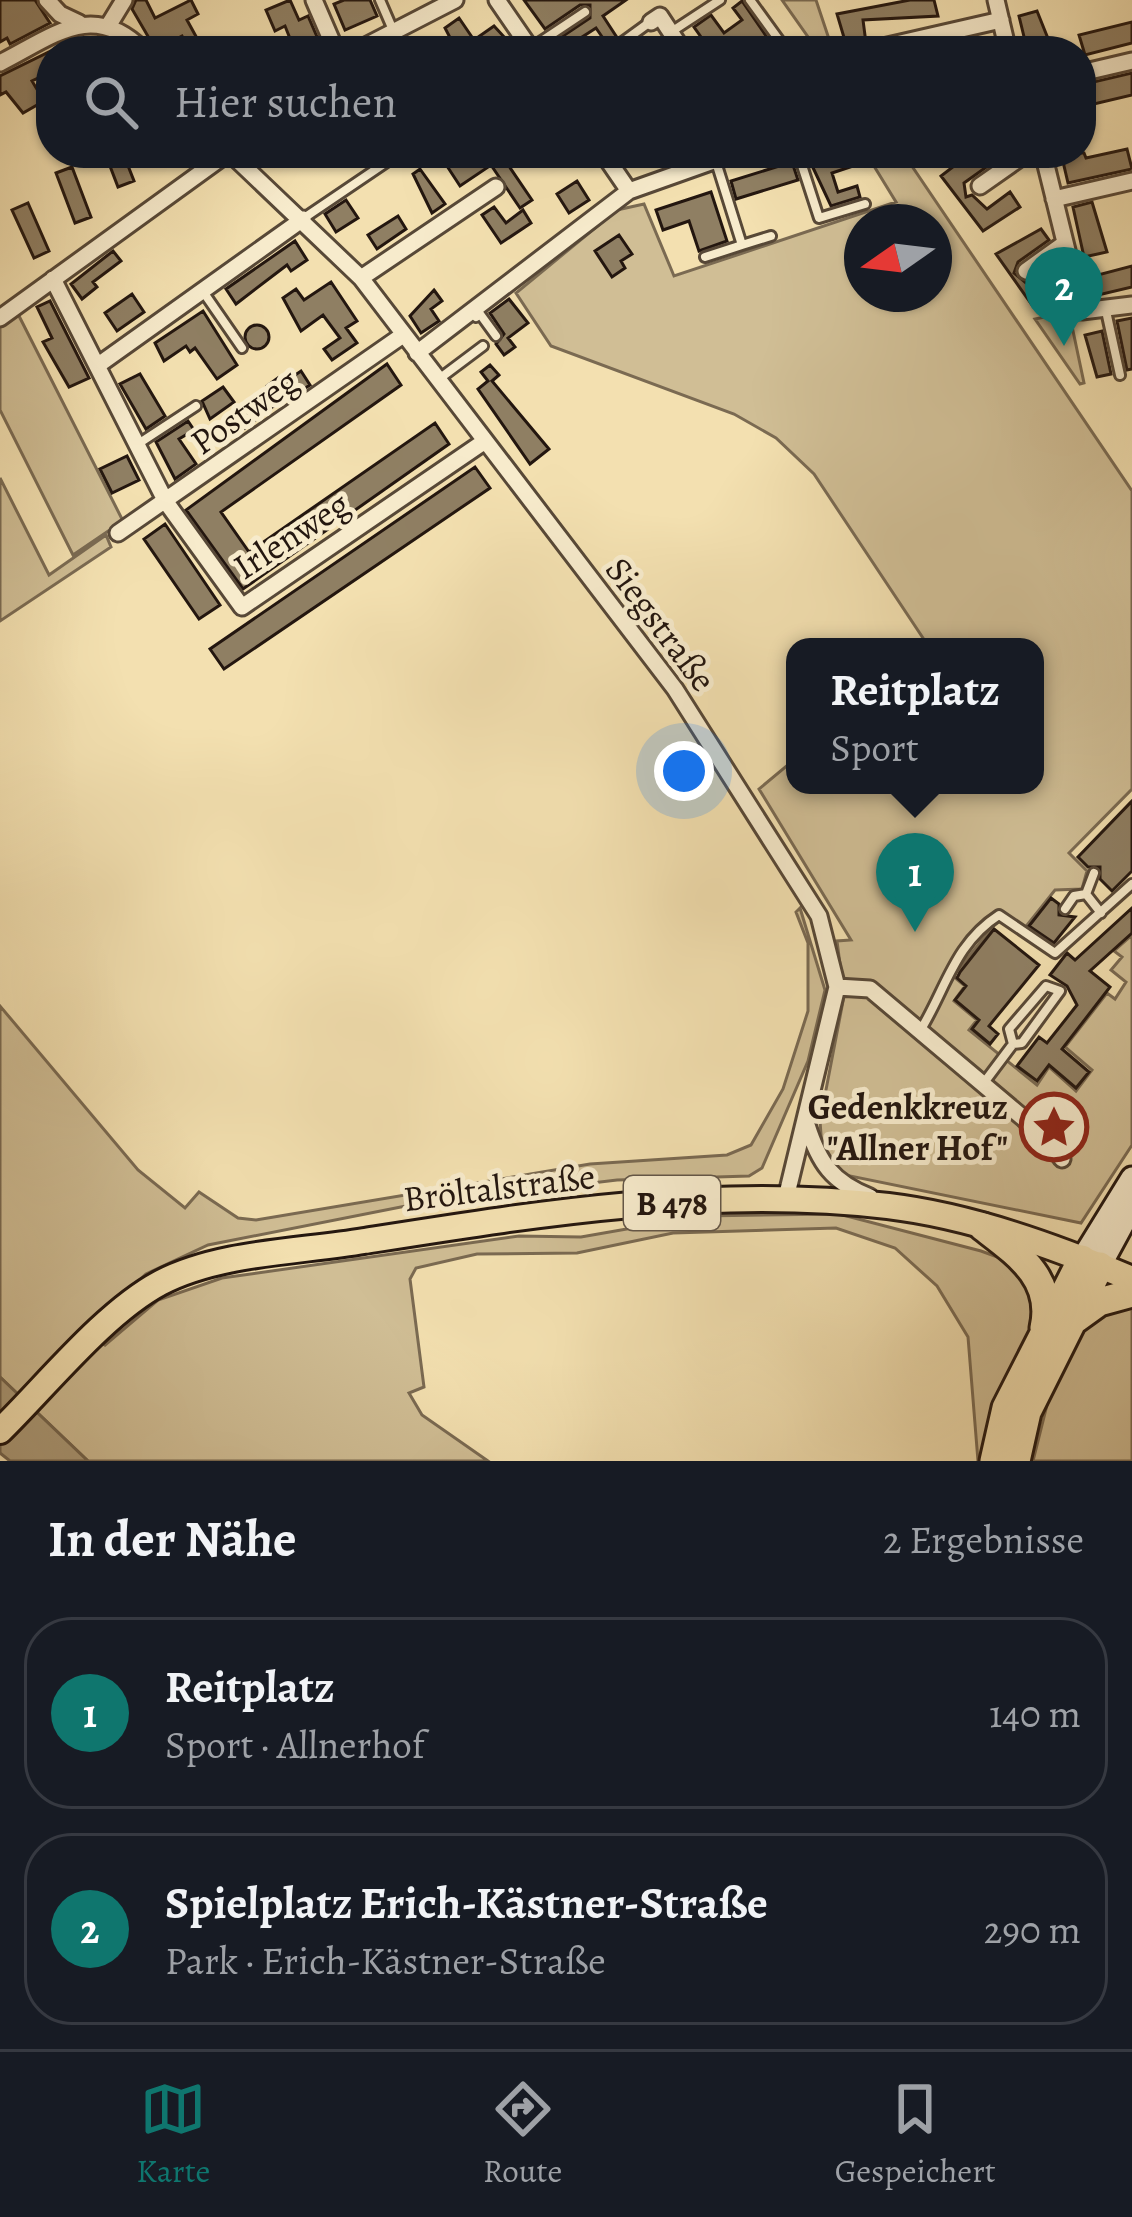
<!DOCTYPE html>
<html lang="de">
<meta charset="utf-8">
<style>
:root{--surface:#171b24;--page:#242831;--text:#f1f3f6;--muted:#9ea1a6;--line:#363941;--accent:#0f766e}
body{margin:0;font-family:Alegreya,serif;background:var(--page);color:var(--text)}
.compass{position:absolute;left:844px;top:204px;width:108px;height:108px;border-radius:50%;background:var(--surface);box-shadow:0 3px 9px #0004;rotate:256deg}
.you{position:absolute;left:684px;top:771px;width:42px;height:42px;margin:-30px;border:9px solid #fff;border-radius:50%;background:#1a73e8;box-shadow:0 0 0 18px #1a73e833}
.badge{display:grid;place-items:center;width:78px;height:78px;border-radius:50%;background:var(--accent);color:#fff;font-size:39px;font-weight:700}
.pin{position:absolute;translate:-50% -99px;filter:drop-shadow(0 3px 6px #0008)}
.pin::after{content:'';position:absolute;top:63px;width:42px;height:36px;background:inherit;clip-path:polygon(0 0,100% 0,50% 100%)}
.popup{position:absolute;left:786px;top:638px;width:258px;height:156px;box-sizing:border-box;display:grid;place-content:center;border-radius:24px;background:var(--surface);filter:drop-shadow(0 3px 9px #0005);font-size:39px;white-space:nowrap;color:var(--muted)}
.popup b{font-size:45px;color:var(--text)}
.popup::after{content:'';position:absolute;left:50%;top:100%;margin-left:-24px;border:24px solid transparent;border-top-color:var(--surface)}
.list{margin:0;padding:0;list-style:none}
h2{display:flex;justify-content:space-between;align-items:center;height:156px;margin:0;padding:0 48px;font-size:51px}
h2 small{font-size:39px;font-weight:400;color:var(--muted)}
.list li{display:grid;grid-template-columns:78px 1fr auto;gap:36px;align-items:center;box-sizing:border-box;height:192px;margin:0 24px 24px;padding:0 24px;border:3px solid var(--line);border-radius:48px}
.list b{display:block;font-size:45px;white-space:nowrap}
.list p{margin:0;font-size:39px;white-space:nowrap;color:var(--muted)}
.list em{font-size:39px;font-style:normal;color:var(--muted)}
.icon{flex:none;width:66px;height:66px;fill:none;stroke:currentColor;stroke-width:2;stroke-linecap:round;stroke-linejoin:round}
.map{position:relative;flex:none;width:1132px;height:1461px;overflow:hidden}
.search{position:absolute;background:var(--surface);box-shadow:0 3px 9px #0004;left:36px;right:36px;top:36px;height:132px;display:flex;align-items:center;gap:30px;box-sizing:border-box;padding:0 42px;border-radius:48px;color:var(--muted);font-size:45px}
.sheet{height:588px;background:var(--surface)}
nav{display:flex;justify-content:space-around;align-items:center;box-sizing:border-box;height:168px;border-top:3px solid var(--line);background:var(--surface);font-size:33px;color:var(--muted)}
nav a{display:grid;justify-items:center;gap:6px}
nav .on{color:var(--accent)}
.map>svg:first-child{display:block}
</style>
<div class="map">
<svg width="1132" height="1461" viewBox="0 0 1132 1461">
<rect width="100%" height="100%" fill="#f3e0b0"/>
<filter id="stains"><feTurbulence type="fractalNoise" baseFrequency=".00167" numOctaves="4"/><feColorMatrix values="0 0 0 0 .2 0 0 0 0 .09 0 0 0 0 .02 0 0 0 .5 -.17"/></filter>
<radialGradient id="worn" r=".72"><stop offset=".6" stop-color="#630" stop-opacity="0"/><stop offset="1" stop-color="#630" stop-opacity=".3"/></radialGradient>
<path fill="#d0be95" stroke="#7a6a52" stroke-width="3" fill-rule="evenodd" d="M 782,0 L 816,0 L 833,51 L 818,51 Z
M 866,153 L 903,153 L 1132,491 L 1132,789 L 1069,853 L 1087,871 L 1082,889 L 1055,890 L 1020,934 L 1000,918 L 953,976 L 965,986 L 954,1001 L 977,1020 L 969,1030 L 1037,1085 L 1049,1067 L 1076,1091 L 1092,1070 L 1065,1047 L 1107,993 L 1115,999 L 1126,982 L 1111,970 L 1122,957 L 1114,951 L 1132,935 L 1132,1145 L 1081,1223 L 845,1175 L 822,1148 L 820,1121 L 844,996 L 837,941 L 851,940 L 759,789 L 795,759 L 795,785 L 1035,785 L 1035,647 L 929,647 L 814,474 L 776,438 L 734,414 L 551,346 L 516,293 L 617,210 L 644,204 L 674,276 L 896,202 ZM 862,222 L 934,222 L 934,294 L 862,294 Z
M 1069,312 L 1084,383 L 1080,384 L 1035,319 Z
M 18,314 L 123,521 L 73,555 L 0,410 L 0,327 Z
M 0,478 L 49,575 L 106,535 L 111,547 L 0,621 Z
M 800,908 L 825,990 L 808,1061 L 762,1168 L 749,1176 L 617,1180 L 416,1204 L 208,1245 L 146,1274 L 84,1330 L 105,1345 L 158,1300 L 222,1278 L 519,1236 L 581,1237 L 701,1216 L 839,1214 L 981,1251 L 1014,1263 L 1031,1280 L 1036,1327 L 986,1461 L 978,1461 L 968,1337 L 937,1286 L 895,1248 L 836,1228 L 673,1233 L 577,1253 L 477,1254 L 416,1268 L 410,1279 L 424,1387 L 409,1393 L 422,1415 L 488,1461 L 88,1461 L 0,1377 L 0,1006 L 138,1170 L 185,1208 L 199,1192 L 238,1218 L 256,1220 L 590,1164 L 727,1155 L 751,1145 L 783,1089 L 808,1011 L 808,943 L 796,912 Z
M 1132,1303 L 1132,1461 L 1033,1461 L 1053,1381 L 1092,1318 Z"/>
<path fill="#ac9b79" stroke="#75664f" stroke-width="3" d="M 0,1377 L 88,1461 L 10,1461 L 0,1453 Z"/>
<path fill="#8f7f63" stroke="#23160f" stroke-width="3" d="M 0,0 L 35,0 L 50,23 L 10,44 L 7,38 L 0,42 Z
M 136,0 L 146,0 L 155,18 L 191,0 L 198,14 L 187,20 L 204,51 L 190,51 L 182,36 L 156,50 L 132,9 Z
M 290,0 L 299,20 L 308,16 L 321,46 L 316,51 L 295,51 L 285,26 L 275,31 L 266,10 Z
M 344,0 L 370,0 L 377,16 L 345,30 L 334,4 Z
M 524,0 L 626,0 L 603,16 L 616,36 L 607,44 L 596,28 L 576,41 L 583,51 L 556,51 L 551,44 L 590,18 L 590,5 L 580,5 L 545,29 Z
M 910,0 L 934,0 L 938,16 L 863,20 L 867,51 L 848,51 L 837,14 Z
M 742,1 L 773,46 L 762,51 L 753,39 L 735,51 L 711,51 L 694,27 L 711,15 L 724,33 L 742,20 L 733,8 Z
M 1037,11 L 1053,51 L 1020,51 L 1026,45 L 1019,16 Z
M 459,18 L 474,40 L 494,26 L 517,51 L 457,51 L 445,28 Z
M 1132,22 L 1132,43 L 1085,55 L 1079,35 Z
M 51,51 L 51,72 L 32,81 L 44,101 L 23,113 L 6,92 L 0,95 L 0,76 Z
M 1132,73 L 1132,95 L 1094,104 L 1089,83 Z
M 1127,149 L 1132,169 L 1068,183 L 1061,153 L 1084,153 L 1086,158 Z
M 105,153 L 123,153 L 134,181 L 118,187 Z
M 460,153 L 500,153 L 532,200 L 520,208 L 491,165 L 460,186 L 445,163 Z
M 819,153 L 851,153 L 856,165 L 832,173 L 838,192 L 857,186 L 860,197 L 831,206 L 808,157 Z
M 971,153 L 1006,153 L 964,183 L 966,197 L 972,195 L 987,209 L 1010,192 L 1020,207 L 983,231 L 941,176 Z
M 792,162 L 798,180 L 736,199 L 731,181 Z
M 72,167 L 91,217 L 75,223 L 56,173 Z
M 420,169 L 445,204 L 432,213 L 413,174 Z
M 577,181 L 589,200 L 569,213 L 557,194 Z
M 711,192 L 727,241 L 699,251 L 689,221 L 663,230 L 656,210 Z
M 346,200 L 358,218 L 336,232 L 325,214 Z
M 1092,202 L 1107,252 L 1084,257 L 1073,207 Z
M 28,203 L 49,251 L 34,258 L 12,210 Z
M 494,207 L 506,223 L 523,210 L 531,223 L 501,243 L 482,215 Z
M 398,216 L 406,229 L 377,249 L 368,235 Z
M 1041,229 L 1049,240 L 1018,262 L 1014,273 L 1026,283 L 1048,271 L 1058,286 L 1032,305 L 996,254 Z
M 619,235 L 632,254 L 621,261 L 625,268 L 612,277 L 595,251 Z
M 295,241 L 307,260 L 291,271 L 287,265 L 236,304 L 226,289 Z
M 113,251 L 121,261 L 93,282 L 97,287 L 82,299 L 71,284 Z
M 1132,266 L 1132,287 L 1094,296 L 1090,277 Z
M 331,282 L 357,321 L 346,328 L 357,343 L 332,360 L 324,349 L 340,338 L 323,315 L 301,331 L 283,298 L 296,289 L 304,300 Z
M 434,290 L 442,301 L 431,309 L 439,321 L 421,333 L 410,316 Z
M 132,294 L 144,312 L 117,331 L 105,313 Z
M 509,299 L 528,323 L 508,338 L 515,347 L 504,355 L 496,344 L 504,334 L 490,313 Z
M 50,301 L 89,378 L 69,387 L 43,342 L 52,338 L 37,307 Z
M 203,311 L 237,365 L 217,379 L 195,348 L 190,352 L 186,346 L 164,361 L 155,343 Z
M 1132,318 L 1132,369 L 1127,370 L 1117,321 Z
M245 337a12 12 0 1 1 24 0a12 12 0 1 1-24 0Z
M 1102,331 L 1111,374 L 1097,377 L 1085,335 Z
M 387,364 L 401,385 L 221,512 L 249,552 L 435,423 L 449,444 L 243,589 L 186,510 Z
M 490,365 L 499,375 L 492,381 L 549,449 L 530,464 L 478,389 L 488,381 L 481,372 Z
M 301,371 L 310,385 L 299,392 L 297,388 L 245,428 L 236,414 L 270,391 L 267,386 L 278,378 L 282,384 Z
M 140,374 L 165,416 L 146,429 L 120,384 Z
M 223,387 L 234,402 L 210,419 L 202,401 Z
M 188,421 L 194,430 L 179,439 L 196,464 L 175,479 L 156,442 Z
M 127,456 L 139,480 L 112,493 L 100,469 Z
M 475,467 L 490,488 L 224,669 L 210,649 Z
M 165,524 L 220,605 L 199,619 L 144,539 Z
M 1132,801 L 1132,871 L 1112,891 L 1100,879 L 1100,867 L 1088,867 L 1078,857 Z
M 1051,898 L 1059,904 L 1059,915 L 1075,917 L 1054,943 L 1029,926 Z
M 1132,908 L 1132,933 L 1090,971 L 1110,987 L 1062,1049 L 1089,1072 L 1076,1088 L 1049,1065 L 1037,1081 L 1017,1066 L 1039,1037 L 1047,1043 L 1077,1005 L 1067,986 L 1050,975 L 1067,953 L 1075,960 Z
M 994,929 L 1039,965 L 989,1026 L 998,1034 L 990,1044 L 972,1029 L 979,1020 L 955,1000 L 966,986 L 957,978 L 960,972 Z"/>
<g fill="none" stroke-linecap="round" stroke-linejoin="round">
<defs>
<path id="lane" d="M 380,0 L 393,30
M 750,0 L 787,51
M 671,32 L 720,0
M 531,48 L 585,12
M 613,49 L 650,22
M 798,153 L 819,218 L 865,204
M 716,162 L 742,245 L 771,236
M 304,218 L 400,153
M 705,257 L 742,245
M 204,293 L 242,348
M 1106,311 L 1120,375
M 476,317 L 480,314 L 496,336
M 439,379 L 483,346
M 138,444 L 196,406
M 1094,873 L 1086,894 L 1101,913
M 1065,909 L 1074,896 L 1086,894
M 920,1031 C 946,989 954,944 999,915 L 1055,953 L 1132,884
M 983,1084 L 1013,1044 L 1009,1029 L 1046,986 L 1060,991 L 1022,1043 L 1013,1044"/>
<path id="street" d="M 47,0 L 60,14 L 79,23
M 314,0 L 336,51
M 497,0 L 532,51
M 996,0 L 1008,51
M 651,22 L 660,16 L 683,51
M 110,23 L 124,0
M 883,47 L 1001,20
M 356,51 L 455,0
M 0,63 C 55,35 93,0 144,51
M 1081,73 L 1132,61
M 230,153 L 361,278 L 675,689 L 819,916 L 837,987 L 786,1198
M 603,153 L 629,191
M 1043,153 L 1082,311 L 1132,305
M 980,186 L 1027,153
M 1054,199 L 1132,181
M 1026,271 L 1065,243
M 361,278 L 496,187
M 53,279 L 166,502 L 242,607 L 485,441
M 0,318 L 228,153
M 417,353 L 629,191 L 736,153
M 97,366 L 303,219
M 118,533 L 403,335
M 837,987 L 870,989 L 1047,1138 L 1062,1159
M 807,1125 C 819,1163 832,1182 870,1197"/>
<path id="secondary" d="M 1082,1259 L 1132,1178
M 1100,1266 L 1132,1207"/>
<path id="primary" d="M 0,1431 C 46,1386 104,1313 160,1283 C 219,1252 299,1252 364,1241 C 536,1214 714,1185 888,1206 C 971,1216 1056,1247 1132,1279"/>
<path id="highway" d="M 983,1227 C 1018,1254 1055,1279 1044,1328
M 1074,1320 L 1099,1302 L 1132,1293
M 994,1461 L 1006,1408 L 1082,1259
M 1016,1461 L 1027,1412 L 1100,1266"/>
</defs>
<use href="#lane" stroke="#574837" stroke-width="14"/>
<use href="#street" stroke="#574837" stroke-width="21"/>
<use href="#secondary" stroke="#23160f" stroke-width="27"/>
<use href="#primary" stroke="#23160f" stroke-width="30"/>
<use href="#highway" stroke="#23160f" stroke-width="33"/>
<use href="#lane" stroke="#f7ebcc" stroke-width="8"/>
<use href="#street" stroke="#f7ebcc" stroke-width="15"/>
<use href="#secondary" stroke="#f7ebcc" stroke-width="21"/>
<use href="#primary" stroke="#f3e0b0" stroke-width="24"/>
<use href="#highway" stroke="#f3e0b0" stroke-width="27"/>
</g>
<defs>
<symbol id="sight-ring" viewBox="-11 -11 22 22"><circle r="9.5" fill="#f7ebcc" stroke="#8f2418" stroke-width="1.5"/><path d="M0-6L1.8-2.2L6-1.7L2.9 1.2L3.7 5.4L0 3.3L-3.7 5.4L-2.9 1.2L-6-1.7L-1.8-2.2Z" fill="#8f2418"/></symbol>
</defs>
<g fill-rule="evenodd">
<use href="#sight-ring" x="1016" y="1089" width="76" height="76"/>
</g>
<g text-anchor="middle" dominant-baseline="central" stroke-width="10" stroke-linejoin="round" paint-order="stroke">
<rect fill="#f7ebcc" stroke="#635648" stroke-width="3" x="624" y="1176" width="96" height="54" rx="9"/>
<g font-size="33" font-weight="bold" fill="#23160f">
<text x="672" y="1203">B 478</text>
</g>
<g font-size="36" fill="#23160f" stroke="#f7ebcc">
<text transform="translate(244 411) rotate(-35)">Postweg</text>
<text transform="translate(291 535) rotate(-33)">Irlenweg</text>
<text transform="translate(661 624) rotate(53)">Siegstraße</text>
<text transform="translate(499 1187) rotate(-7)">Bröltalstraße</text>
</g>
<g font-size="36" font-weight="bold" fill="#23160f" stroke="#f7ebcc" text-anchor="end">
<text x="1008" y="1106">Gedenkkreuz<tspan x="1008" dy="41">"Allner Hof"</tspan></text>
</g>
</g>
<rect width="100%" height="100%" filter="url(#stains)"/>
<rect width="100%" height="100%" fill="url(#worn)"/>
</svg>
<svg class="compass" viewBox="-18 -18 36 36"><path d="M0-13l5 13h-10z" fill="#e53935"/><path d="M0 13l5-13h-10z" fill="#9ea1a6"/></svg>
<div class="you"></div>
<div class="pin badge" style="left:915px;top:932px">1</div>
<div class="popup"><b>Reitplatz</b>Sport</div>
<div class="pin badge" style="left:1064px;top:346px">2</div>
<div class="search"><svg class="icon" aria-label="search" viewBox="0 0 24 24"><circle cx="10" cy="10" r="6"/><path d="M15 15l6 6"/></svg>Hier suchen</div>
</div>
<section class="sheet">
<h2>In der Nähe<small>2 Ergebnisse</small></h2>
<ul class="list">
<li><span class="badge">1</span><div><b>Reitplatz</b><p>Sport · Allnerhof</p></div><em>140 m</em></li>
<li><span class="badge">2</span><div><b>Spielplatz Erich-Kästner-Straße</b><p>Park · Erich-Kästner-Straße</p></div><em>290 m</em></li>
</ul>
</section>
<nav>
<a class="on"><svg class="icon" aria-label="map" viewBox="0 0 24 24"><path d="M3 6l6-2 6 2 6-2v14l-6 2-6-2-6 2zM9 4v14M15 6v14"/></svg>Karte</a>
<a><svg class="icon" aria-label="directions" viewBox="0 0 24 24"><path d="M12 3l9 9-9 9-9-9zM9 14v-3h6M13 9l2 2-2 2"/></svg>Route</a>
<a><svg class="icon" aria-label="saved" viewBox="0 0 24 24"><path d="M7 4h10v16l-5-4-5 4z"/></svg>Gespeichert</a>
</nav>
